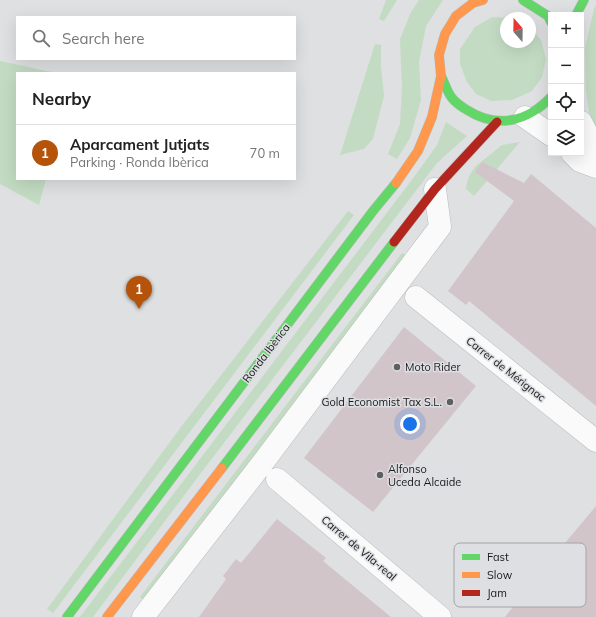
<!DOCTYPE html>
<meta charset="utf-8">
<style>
:root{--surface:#fff;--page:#f2f2f2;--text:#222;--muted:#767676;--line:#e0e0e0;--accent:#b45309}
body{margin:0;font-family:Mulish,sans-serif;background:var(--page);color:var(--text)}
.controls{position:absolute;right:12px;top:12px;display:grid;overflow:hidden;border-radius:0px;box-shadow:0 4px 16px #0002}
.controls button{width:36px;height:36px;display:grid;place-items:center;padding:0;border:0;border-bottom:1px solid var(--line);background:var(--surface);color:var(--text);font:20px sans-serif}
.compass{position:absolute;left:500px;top:12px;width:36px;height:36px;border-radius:50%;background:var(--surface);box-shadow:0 4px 16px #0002;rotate:340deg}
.you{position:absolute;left:410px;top:424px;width:14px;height:14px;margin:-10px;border:3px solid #fff;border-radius:50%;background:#1a73e8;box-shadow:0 0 0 6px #1a73e833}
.badge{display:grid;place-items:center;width:26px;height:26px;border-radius:50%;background:var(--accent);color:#fff;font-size:13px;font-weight:700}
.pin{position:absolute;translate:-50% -33px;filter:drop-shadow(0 1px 2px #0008)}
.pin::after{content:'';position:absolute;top:21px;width:14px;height:12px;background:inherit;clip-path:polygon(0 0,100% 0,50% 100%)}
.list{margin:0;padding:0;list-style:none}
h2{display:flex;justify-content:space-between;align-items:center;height:52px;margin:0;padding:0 16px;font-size:17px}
h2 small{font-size:13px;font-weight:400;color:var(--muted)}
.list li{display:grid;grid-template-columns:26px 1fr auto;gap:12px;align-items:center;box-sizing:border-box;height:56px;padding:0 16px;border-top:1px solid var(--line)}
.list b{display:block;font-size:15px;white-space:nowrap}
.list p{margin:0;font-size:13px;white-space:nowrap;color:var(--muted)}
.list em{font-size:13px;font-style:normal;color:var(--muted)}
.icon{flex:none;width:22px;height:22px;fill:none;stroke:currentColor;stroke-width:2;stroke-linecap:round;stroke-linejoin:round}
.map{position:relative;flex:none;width:596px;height:617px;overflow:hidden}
.search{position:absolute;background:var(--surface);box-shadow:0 4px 16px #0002;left:16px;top:16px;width:280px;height:44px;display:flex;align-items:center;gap:10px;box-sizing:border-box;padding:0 14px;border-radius:0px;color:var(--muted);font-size:15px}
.panel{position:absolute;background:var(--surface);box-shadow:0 4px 16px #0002;left:16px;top:72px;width:280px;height:108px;border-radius:0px}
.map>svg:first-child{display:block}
</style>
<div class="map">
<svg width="596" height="617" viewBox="0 0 596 617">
<rect width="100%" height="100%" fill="#dee0e2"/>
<path fill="#c3dbc3" d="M 386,0 L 397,0 L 384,21 L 379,19 Z
M 419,0 L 443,0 L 426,26 L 419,62 L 421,100 L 410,138 L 397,159 L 388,154 L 400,124 L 402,88 L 400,39 L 411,12 Z
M 596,5 L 596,128 L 589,112 L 586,91 L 585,48 L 594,9 Z
M 492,17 L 510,18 L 506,18 L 506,42 L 530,42 L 530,27 L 541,40 L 546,59 L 542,77 L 532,91 L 512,100 L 491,101 L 476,94 L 467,82 L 460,64 L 460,49 L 475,27 Z
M 375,44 L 381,45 L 381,67 L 384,96 L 373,139 L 364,149 L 340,155 Z
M 0,61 L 56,73 L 17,73 L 17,179 L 46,179 L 39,205 L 0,184 Z
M 446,122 L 467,136 L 437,163 L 201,473 L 93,617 L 80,617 L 414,177 L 437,145 Z
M 520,142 L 474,196 L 466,189 L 467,182 L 470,174 L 476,166 L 502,145 Z
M 348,211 L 354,215 L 53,613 L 47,609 L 181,427 Z
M 402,253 L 410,257 L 146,602 L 140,597 Z"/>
<path fill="#d2c5ca" d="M 482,162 L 524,183 L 531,174 L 596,228 L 596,406 L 469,301 L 466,305 L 448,291 L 514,201 L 475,172 Z
M 404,327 L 476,386 L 373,512 L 304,458 Z
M 596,506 L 596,617 L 505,617 L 534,580 Z
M 277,519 L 326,558 L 323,561 L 391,617 L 199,617 L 226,579 L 223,576 L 236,559 L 241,563 Z"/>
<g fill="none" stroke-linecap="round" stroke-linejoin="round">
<defs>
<path id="street" d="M 525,117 L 551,135
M 581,122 L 592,143 L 596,154
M 572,153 L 580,161 L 596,167
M 416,297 L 596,441
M 277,479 L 440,617
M 143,617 L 261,465 L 440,227 L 435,189"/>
<path id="fast" d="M 523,0 L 548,16 L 551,22
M 576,15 L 584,0
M 441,76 C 445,83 447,92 452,98 C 456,103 462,107 467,110 C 497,129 527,122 551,97
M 222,468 L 394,242
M 67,617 L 373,211 L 396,183"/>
<path id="slow" d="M 396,183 L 418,151 L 432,117 L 441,76 L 439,55 L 445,34 L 456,16 L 473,3 L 483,0
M 107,617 L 222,468"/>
<path id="jam" d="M 394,242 L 435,189 L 497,122"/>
</defs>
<use href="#street" stroke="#babcbe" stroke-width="23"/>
<use href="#fast" stroke="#babcbe" stroke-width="10"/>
<use href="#slow" stroke="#babcbe" stroke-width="10"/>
<use href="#jam" stroke="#babcbe" stroke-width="10"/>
<use href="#street" stroke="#fafafb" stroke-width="22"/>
<use href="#fast" stroke="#63d668" stroke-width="9"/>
<use href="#slow" stroke="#ff974d" stroke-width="9"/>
<use href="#jam" stroke="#b3261e" stroke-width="9"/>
</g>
<g fill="#5d5f60" stroke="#dddfe3" stroke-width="1.5">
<circle cx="397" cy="367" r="4"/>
<circle cx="450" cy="402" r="4"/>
<circle cx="380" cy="475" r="4"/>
</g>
<g text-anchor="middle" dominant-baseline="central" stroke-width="3" stroke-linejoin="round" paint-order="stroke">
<g font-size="11" fill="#18191a" stroke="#dddfe3">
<text transform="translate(266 353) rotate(-53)">Ronda Ibèrica</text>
<text transform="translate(506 369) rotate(38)">Carrer de Mérignac</text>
<text transform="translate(359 548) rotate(40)">Carrer de Vila-real</text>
</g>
<g font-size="11" fill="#18191a" stroke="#dddfe3" text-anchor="start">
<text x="405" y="367">Moto Rider</text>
<text x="442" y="402" text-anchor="end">Gold Economist Tax S.L.</text>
<text x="388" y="469">Alfonso<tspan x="388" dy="13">Uceda Alcaide</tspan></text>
</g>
</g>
<rect x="454" y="543" width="132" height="64" rx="6" fill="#dddfe3" stroke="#a2a4a7" stroke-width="1"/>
<rect x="462" y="554" width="18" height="6" fill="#63d668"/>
<rect x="462" y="572" width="18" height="6" fill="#ff974d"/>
<rect x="462" y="590" width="18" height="6" fill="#b3261e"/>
<g font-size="11" fill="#18191a">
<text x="487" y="561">Fast</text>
<text x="487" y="579">Slow</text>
<text x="487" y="597">Jam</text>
</g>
</svg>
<div class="controls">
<button>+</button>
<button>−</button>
<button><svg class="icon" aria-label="locate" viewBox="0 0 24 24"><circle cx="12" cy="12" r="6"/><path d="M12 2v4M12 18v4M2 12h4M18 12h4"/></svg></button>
<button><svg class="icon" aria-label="layers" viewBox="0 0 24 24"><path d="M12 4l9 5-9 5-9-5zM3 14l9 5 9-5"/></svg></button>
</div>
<svg class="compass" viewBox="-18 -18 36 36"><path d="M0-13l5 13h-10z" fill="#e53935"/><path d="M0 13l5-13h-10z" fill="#767676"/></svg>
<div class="you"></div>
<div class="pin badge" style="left:139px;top:309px">1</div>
<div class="search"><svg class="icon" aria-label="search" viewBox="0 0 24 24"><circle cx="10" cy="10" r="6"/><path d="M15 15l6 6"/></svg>Search here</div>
<section class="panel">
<h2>Nearby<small></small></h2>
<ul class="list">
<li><span class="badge">1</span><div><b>Aparcament Jutjats</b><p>Parking · Ronda Ibèrica</p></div><em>70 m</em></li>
</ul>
</section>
</div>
